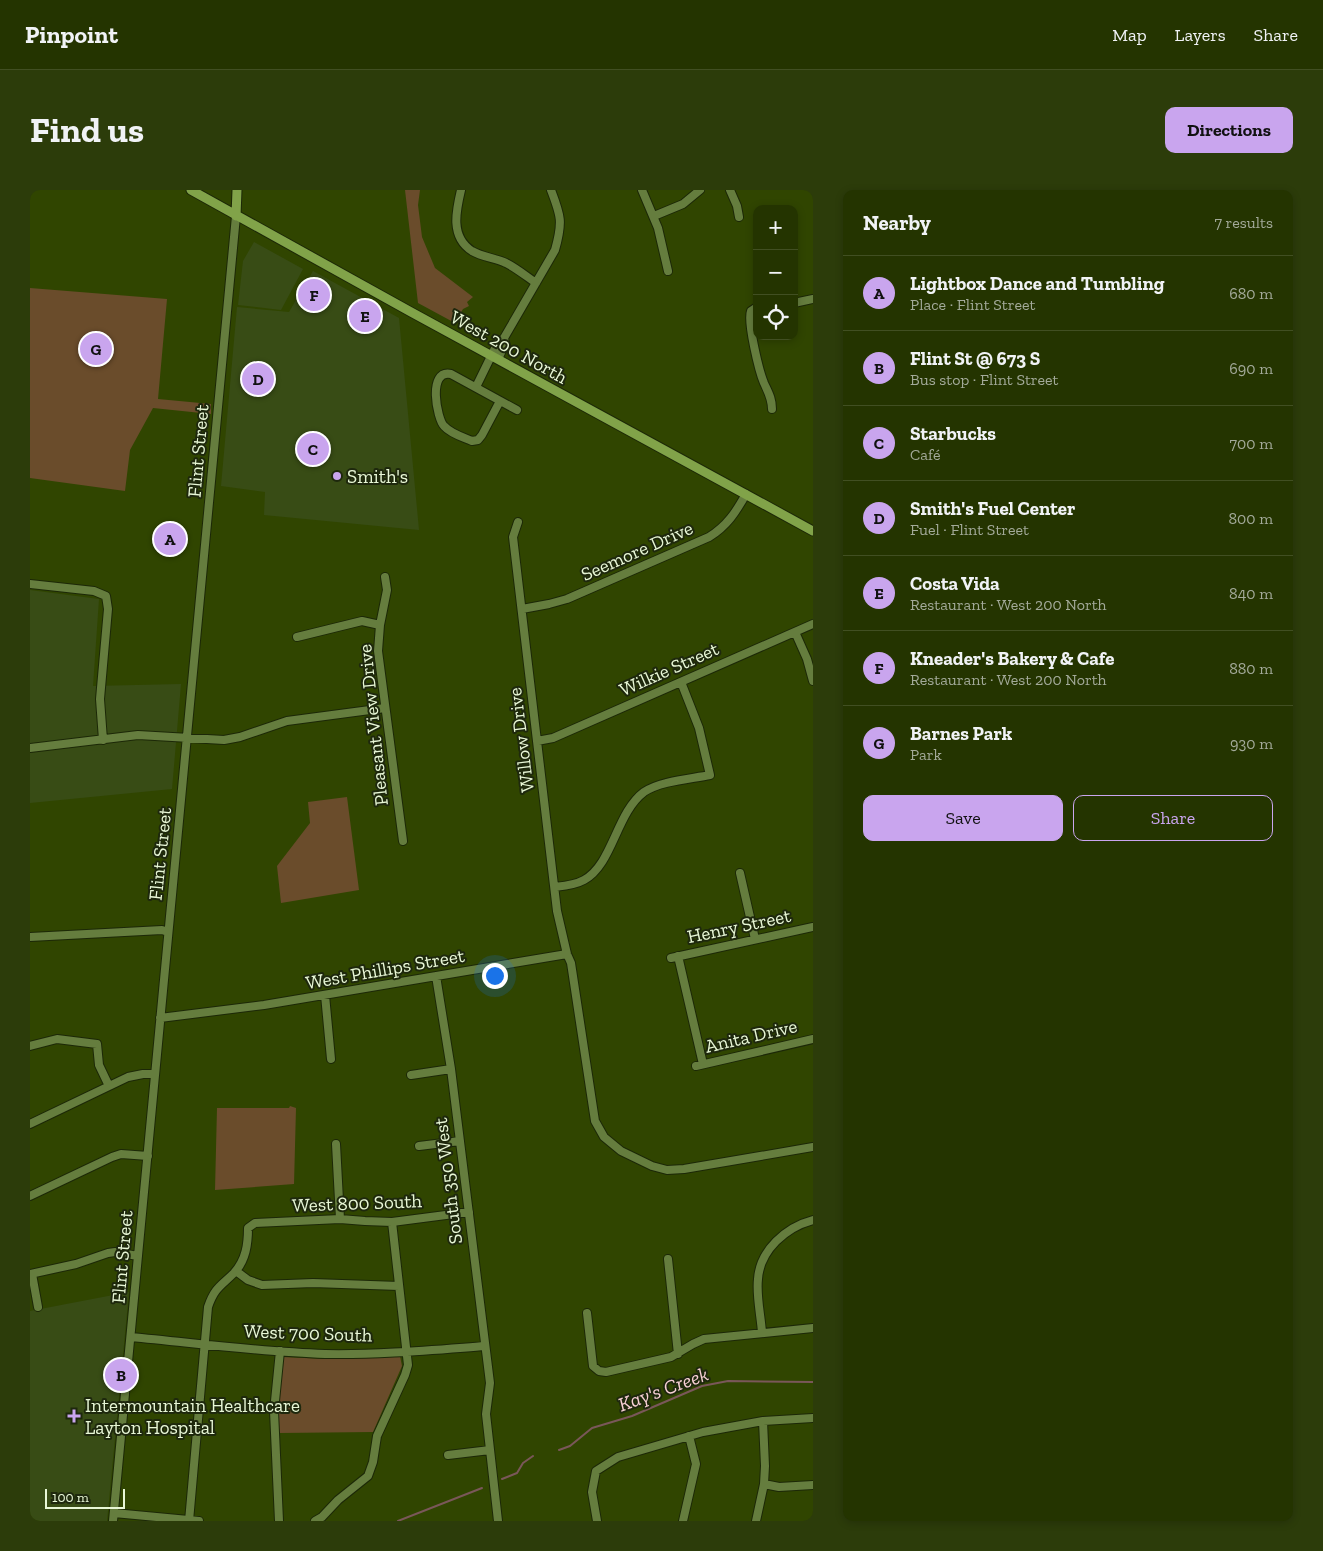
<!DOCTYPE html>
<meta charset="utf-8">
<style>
:root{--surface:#243400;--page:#2c3c0a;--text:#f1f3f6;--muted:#a3aa99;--line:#414f22;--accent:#c9a5ee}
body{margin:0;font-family:"Zilla Slab",serif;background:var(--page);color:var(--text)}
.controls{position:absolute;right:15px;top:15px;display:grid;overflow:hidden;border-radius:10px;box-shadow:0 2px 8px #0003}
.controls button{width:45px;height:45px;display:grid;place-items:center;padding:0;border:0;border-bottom:1px solid var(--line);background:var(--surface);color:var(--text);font:25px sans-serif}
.scale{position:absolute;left:15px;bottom:12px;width:80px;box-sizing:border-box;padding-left:5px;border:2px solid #e8f7d6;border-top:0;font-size:14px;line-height:18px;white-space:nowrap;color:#e8f7d6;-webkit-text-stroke:4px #1e280d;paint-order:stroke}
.you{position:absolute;left:464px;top:785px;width:18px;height:18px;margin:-12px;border:4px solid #fff;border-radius:50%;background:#1a73e8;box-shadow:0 0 0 8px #1a73e833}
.badge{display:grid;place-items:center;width:32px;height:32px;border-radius:50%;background:var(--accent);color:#111;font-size:16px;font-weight:700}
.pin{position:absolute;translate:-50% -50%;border:2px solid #fff;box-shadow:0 1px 5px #0006}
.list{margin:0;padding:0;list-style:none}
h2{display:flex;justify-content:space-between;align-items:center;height:65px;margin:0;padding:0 20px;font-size:21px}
h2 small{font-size:16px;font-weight:400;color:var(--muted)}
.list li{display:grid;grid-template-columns:32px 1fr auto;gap:15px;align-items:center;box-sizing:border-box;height:75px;padding:0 20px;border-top:1px solid var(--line)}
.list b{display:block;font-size:19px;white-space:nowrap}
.list p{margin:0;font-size:16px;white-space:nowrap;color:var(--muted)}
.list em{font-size:16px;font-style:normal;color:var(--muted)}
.actions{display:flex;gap:10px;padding:15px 20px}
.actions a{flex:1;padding:11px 0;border:1px solid var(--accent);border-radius:10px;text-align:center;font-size:18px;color:var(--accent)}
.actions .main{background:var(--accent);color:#111}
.icon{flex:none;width:28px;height:28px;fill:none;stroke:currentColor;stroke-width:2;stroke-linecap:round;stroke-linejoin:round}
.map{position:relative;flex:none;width:783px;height:1331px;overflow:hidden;border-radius:10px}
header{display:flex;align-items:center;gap:30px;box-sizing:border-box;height:70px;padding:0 25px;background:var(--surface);border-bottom:1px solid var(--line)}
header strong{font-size:24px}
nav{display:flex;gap:28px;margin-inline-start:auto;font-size:18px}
.intro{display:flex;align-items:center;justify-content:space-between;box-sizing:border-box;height:120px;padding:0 30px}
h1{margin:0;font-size:35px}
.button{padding:12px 22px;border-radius:10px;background:var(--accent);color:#111;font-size:18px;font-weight:700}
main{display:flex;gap:30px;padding:0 30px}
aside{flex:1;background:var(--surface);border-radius:10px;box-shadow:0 2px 8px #0003}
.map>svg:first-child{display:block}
</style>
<header>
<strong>Pinpoint</strong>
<nav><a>Map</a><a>Layers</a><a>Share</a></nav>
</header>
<div class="intro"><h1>Find us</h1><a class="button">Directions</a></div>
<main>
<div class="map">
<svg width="783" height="1331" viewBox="0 0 783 1331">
<rect width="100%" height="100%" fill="#304500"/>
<path fill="#384c15" d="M 224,52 L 273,79 L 251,120 L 208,115 L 213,71 Z
M 283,81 L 369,128 L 389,340 L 234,325 L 235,302 L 191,296 L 207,117 L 259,122 Z
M 0,400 L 69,409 L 63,496 L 151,494 L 142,599 L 0,613 Z
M 99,1102 L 77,1331 L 0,1331 L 0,1121 Z"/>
<path fill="#6a4c2b" d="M 375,0 L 390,0 L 388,15 L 392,47 L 405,78 L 443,107 L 437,112 L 439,116 L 433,119 L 425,133 L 388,113 Z
M 0,98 L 137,109 L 128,209 L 181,214 L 181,224 L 123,218 L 100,260 L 95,301 L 0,288 Z
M 317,607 L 329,700 L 251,713 L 247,676 L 280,633 L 278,612 Z
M 260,916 L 266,918 L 264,994 L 185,1000 L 187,918 L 259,918 Z
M 370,1166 L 372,1176 L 343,1242 L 249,1243 L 248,1219 L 252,1167 L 296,1169 Z"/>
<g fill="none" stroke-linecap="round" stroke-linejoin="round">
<path stroke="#7a5759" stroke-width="2" d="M 529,1260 L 540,1256 L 562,1238 L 602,1226 L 672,1196 L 698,1191 L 783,1192
M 472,1289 L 487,1283 L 493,1273 L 503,1266
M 368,1331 L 452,1298"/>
<defs>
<path id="minor" d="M 431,0 C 426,21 420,47 442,61 C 452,67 465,68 476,73 C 486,78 496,86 506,93
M 612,0 L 628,38 L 638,81
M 700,0 L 707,16 L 709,27
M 624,26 L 653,14 L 670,0
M 764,113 L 783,109
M 727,117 L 721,121 C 717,132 729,181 734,193 C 738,202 742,208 742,219
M 468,169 L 475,154 L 474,148
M 446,197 L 468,152 L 474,148 L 525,60 C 533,32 531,26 521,0
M 470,211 L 452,245 L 448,250 L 442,251 C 433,247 421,244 414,236 C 407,229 397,179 421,184 L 487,220
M 488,332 L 483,347 L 527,721 L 537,764 L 541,773 L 565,931 L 574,947 L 591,961 L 622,976 L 637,980 L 654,979 L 783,957
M 355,387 L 357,400 L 350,435 L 348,461 L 373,651
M 0,394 L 64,401 L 76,406 L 78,419 L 70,509 L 73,550
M 492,419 L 519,414 L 537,409 L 679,347 C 697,336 706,322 716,304
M 765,442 L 777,469 L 783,491
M 267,447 L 332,431 L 350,435
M 507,551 L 523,548 L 783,434
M 0,558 L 108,545 L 194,550 L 210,547 L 257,531 L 355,518
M 710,683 L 725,749
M 525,697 C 534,696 545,695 554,690 C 583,674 586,623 614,602 C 630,591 660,589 680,585 L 669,538 L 651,492
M 0,747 L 132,740 L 138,742
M 648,766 L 673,874
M 641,768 L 783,737
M 406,786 L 421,879 L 460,1193 L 456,1224 L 468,1331
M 295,805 L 301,869
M 130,828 L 234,815 L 537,764
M 0,856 L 27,849 L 67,854 L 69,875 L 79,896
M 666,876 L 783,849
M 381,885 L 421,879
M 0,934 L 98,887 L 113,884 L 125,884
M 306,954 L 310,1029
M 389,956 L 430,951
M 0,1006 L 82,967 L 91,964 L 118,966
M 638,1069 L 648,1164
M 206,1081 L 218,1090 L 232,1095 L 283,1093 L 369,1096
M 0,1084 L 46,1074 L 78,1063 L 85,1062 L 108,1066
M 2,1084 L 8,1117
M 557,1123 L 563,1176 L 569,1181 L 576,1182 L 641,1167 L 663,1154 L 674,1149 L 783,1138
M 732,1143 C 731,1126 726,1106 728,1089 C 730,1060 756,1037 783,1030
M 101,1147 C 165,1153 230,1162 295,1164 C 348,1165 402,1160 455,1156
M 418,1265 L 460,1260
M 734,1294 L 749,1297 L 783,1295
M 84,1323 L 169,1331
M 83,1331 L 206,26
M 159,1331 L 178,1117 C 185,1097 191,1096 204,1083 C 216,1070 218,1054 218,1038 L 225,1033 L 310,1029 L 335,1031 L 362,1032 L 439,1022
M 249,1331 L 244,1221 L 250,1161
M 285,1331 L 292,1327 L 308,1310 L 338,1286 L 343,1272 L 347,1246 L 375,1185 L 378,1175 L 362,1032
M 567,1331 L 562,1302 L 566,1281 L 588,1267 L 673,1242 L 733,1231 L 783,1228
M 653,1331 L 666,1274 L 659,1246
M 726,1331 L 734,1294 L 735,1276 L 733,1231"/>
<path id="major" d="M 161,0 L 381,122 L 783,341
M 206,26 L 207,0"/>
</defs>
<use href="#minor" stroke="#1c2807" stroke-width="10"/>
<use href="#major" stroke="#1c2807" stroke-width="11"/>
<use href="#minor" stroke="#657d3e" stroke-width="8"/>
<use href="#major" stroke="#81a349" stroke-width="9"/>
</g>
<g fill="#c9a5ee" stroke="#1e280d" stroke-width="2">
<circle cx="307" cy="286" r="5"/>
<path d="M41.5 1218.5h5v5h5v5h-5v5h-5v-5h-5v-5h5z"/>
</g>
<g text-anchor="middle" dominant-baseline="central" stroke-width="4" stroke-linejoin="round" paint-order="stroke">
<g font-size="19" fill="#e8f7d6" stroke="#1e280d">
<text transform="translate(479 157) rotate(29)">West 200 North</text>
<text transform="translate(168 261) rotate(-85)">Flint Street</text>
<text transform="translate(607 361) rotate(-24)">Seemore Drive</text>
<text transform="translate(639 479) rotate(-24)">Wilkie Street</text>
<text transform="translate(343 535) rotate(-96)">Pleasant View Drive</text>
<text transform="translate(491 550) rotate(-97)">Willow Drive</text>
<text transform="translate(130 664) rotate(-84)">Flint Street</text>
<text transform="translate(709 736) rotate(-12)">Henry Street</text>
<text transform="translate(355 779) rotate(-10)">West Phillips Street</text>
<text transform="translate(721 846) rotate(-13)">Anita Drive</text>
<text transform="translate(418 991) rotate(-97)">South 350 West</text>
<text transform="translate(327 1013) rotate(-2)">West 800 South</text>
<text transform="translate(92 1067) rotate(-85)">Flint Street</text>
<text transform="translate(278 1143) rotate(2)">West 700 South</text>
</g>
<g font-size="19" fill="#e8f7d6" stroke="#1e280d" text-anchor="start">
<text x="317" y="286">Smith's</text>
<text x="55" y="1215">Intermountain Healthcare<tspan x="55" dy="22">Layton Hospital</tspan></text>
</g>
<g font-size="20" font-style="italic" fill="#f8d0d6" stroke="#1e280d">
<text transform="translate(633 1199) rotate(-20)">Kay's Creek</text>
</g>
</g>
</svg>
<div class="controls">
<button>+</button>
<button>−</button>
<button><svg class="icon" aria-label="locate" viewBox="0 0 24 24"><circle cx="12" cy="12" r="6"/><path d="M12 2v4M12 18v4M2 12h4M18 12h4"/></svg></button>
</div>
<div class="scale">100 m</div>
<div class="you"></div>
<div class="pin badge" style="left:140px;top:349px">A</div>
<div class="pin badge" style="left:91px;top:1185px">B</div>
<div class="pin badge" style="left:283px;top:259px">C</div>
<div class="pin badge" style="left:228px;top:189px">D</div>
<div class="pin badge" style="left:335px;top:126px">E</div>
<div class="pin badge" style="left:284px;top:105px">F</div>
<div class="pin badge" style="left:66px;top:159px">G</div>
</div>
<aside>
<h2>Nearby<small>7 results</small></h2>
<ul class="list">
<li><span class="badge">A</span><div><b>Lightbox Dance and Tumbling</b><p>Place · Flint Street</p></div><em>680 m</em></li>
<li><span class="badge">B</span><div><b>Flint St @ 673 S</b><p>Bus stop · Flint Street</p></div><em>690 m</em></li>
<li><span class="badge">C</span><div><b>Starbucks</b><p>Café</p></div><em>700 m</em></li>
<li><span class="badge">D</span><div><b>Smith's Fuel Center</b><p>Fuel · Flint Street</p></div><em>800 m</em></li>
<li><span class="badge">E</span><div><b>Costa Vida</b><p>Restaurant · West 200 North</p></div><em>840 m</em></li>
<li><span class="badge">F</span><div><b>Kneader's Bakery &amp; Cafe</b><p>Restaurant · West 200 North</p></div><em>880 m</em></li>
<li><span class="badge">G</span><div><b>Barnes Park</b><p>Park</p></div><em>930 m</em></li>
</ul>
<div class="actions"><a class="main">Save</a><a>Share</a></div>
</aside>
</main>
